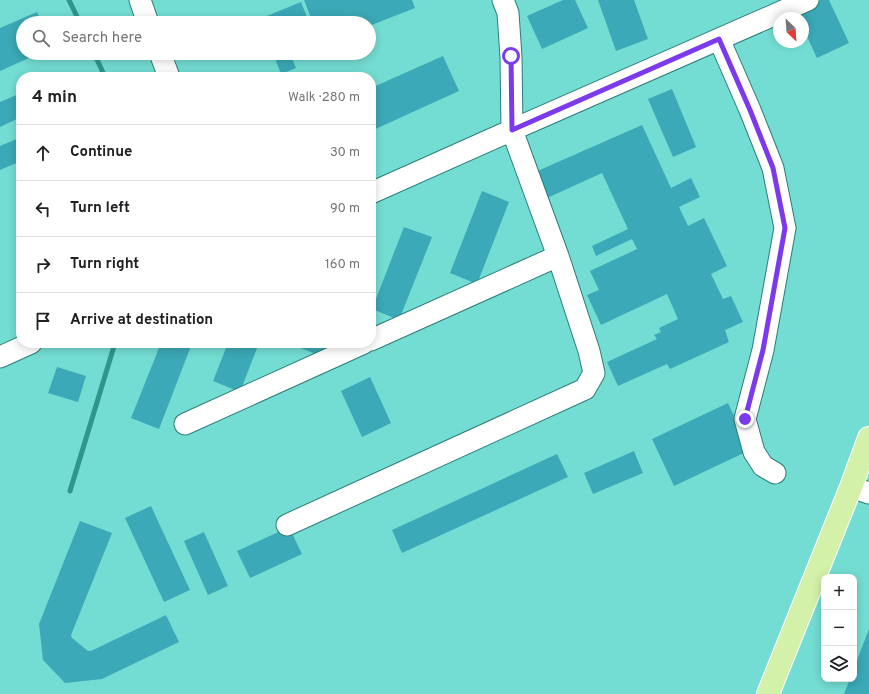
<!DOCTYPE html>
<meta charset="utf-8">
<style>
:root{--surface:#fff;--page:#f6f6f6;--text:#202124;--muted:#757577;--line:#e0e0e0}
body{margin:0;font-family:Overpass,sans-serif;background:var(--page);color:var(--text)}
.controls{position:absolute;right:12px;bottom:12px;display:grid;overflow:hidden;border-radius:8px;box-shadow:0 2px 10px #0003}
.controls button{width:36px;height:36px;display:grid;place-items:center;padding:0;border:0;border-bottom:1px solid var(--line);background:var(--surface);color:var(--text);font:20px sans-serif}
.compass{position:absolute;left:773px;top:12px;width:36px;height:36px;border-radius:50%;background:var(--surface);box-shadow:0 2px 10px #0003;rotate:155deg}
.stop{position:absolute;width:12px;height:12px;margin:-9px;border:3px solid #7c3aed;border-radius:50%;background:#fff}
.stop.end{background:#7c3aed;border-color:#fff;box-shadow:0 1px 4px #0008}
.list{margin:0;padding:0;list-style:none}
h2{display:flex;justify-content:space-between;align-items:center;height:52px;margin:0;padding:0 16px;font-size:17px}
h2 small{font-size:13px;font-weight:400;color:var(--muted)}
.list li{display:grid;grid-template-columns:26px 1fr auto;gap:12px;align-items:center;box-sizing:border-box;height:56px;padding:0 16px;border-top:1px solid var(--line)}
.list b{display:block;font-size:15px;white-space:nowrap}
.list em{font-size:13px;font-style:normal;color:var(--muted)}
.icon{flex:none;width:22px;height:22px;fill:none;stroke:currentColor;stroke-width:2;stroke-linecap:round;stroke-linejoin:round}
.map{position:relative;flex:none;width:869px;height:694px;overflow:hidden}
.search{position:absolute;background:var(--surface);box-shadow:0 2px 10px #0003;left:16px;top:16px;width:360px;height:44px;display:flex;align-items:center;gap:10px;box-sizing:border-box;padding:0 14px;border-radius:22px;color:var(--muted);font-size:15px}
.panel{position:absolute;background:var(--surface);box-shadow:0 2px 10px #0003;left:16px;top:72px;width:360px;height:276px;border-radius:16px}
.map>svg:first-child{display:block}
</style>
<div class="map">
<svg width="869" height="694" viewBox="0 0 869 694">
<rect width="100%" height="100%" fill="#74ddd3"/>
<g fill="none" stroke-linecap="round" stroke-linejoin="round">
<path stroke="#2f968e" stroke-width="5" d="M 69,0 L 80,23
M 94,53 L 105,77
M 70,491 L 115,343"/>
</g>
<path fill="#3ba9b7" d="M 304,0 L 412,0 L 415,8 L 369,26 L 369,23 L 313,23 Z
M 563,0 L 575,0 L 588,28 L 542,49 L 527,16 Z
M 598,0 L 634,0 L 648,39 L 616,51 Z
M 820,0 L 829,0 L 849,43 L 817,58 L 803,28 L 803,18 L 798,18 L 795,12 Z
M 301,2 L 307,17 L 292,23 L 250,23 Z
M 37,12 L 42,23 L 23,23 L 23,53 L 40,53 L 0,71 L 0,28 Z
M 273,53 L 290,53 L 296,68 L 281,74 Z
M 443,56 L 459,91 L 371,131 L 371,88 Z
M 672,89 L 696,147 L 673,157 L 648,99 Z
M 21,93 L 21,117 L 0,127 L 0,102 Z
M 642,125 L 671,188 L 691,178 L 700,197 L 679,207 L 688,226 L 704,218 L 727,266 L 711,274 L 723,299 L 731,296 L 743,322 L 725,330 L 729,342 L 670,369 L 667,364 L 618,386 L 607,362 L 657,339 L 654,335 L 661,332 L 659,328 L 678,319 L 667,294 L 601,325 L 587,295 L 599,290 L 590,271 L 637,249 L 632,239 L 596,256 L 592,246 L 628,229 L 602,173 L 545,199 L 533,173 Z
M 19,138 L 21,142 L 21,161 L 0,170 L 0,146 Z
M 482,191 L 509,202 L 477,284 L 450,273 Z
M 404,227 L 432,237 L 399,320 L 372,309 Z
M 21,251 L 21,265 L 16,254 Z
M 161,343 L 182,343 L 191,346 L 159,429 L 131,418 Z
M 228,343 L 259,343 L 240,392 L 213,381 Z
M 294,343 L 326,343 L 321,356 L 293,345 Z
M 57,367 L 86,376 L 78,402 L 48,393 Z
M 370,377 L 391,423 L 362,437 L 341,391 Z
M 728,403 L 750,450 L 674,486 L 652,439 Z
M 634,451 L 643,473 L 593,494 L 584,473 Z
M 557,454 L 568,477 L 402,553 L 392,530 Z
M 151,506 L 190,590 L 164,602 L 125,518 Z
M 80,521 L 112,533 L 71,635 L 72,638 L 88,651 L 91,651 L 166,615 L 179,642 L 102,679 L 65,683 L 43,660 L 39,624 Z
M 289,527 L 302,554 L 250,578 L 237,551 Z
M 204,532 L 228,586 L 208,595 L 184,541 Z
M 869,629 L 869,694 L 844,694 L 850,679 L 854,679 L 854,668 Z"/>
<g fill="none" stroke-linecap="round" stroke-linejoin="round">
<defs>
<path id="minor" d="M 140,0 L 148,23
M 719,39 L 750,110 L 773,168 L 785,228 L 763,350 L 745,419 L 754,452 L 763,466 L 775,473
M 160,53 L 169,77
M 371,193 L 512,130 L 808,0
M 371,340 L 558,256
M 0,357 L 31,343
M 185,424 L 364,343
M 851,487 L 869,493
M 287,525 L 585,389 L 594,373 L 589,351 L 558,256 L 512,130 L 511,57 L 508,13 L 503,0"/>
<path id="major" d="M 768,694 L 851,487 L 869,438"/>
</defs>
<use href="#minor" stroke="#2b7e78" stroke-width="23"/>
<use href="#major" stroke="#fff" stroke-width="24"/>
<use href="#minor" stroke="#fff" stroke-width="21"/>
<use href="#major" stroke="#d4f1a9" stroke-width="22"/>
</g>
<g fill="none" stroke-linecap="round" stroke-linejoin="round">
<path stroke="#7c3aed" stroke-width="5" d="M 511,56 L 512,130 L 719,39 L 750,110 L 773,168 L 785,228 L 763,350 L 745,419"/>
</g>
</svg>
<div class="controls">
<button>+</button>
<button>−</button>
<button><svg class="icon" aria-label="layers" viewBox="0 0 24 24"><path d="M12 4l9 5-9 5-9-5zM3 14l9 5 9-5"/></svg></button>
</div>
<svg class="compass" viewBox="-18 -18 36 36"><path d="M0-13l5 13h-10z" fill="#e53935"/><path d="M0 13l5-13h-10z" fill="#757577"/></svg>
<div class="stop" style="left:511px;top:56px"></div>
<div class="stop end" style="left:745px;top:419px"></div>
<div class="search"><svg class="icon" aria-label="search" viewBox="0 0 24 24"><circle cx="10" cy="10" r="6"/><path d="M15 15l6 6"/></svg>Search here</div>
<section class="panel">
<h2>4 min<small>Walk · 280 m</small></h2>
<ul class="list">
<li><svg class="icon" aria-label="ahead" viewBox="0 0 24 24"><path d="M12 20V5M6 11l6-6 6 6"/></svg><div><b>Continue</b></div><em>30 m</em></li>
<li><svg class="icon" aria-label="left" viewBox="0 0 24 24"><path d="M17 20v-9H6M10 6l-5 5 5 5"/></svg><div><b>Turn left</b></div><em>90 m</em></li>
<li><svg class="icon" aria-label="right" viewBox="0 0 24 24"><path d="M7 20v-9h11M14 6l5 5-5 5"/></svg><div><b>Turn right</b></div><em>160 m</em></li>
<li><svg class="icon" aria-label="arrive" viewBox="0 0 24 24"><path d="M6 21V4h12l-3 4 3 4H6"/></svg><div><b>Arrive at destination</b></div></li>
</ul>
</section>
</div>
